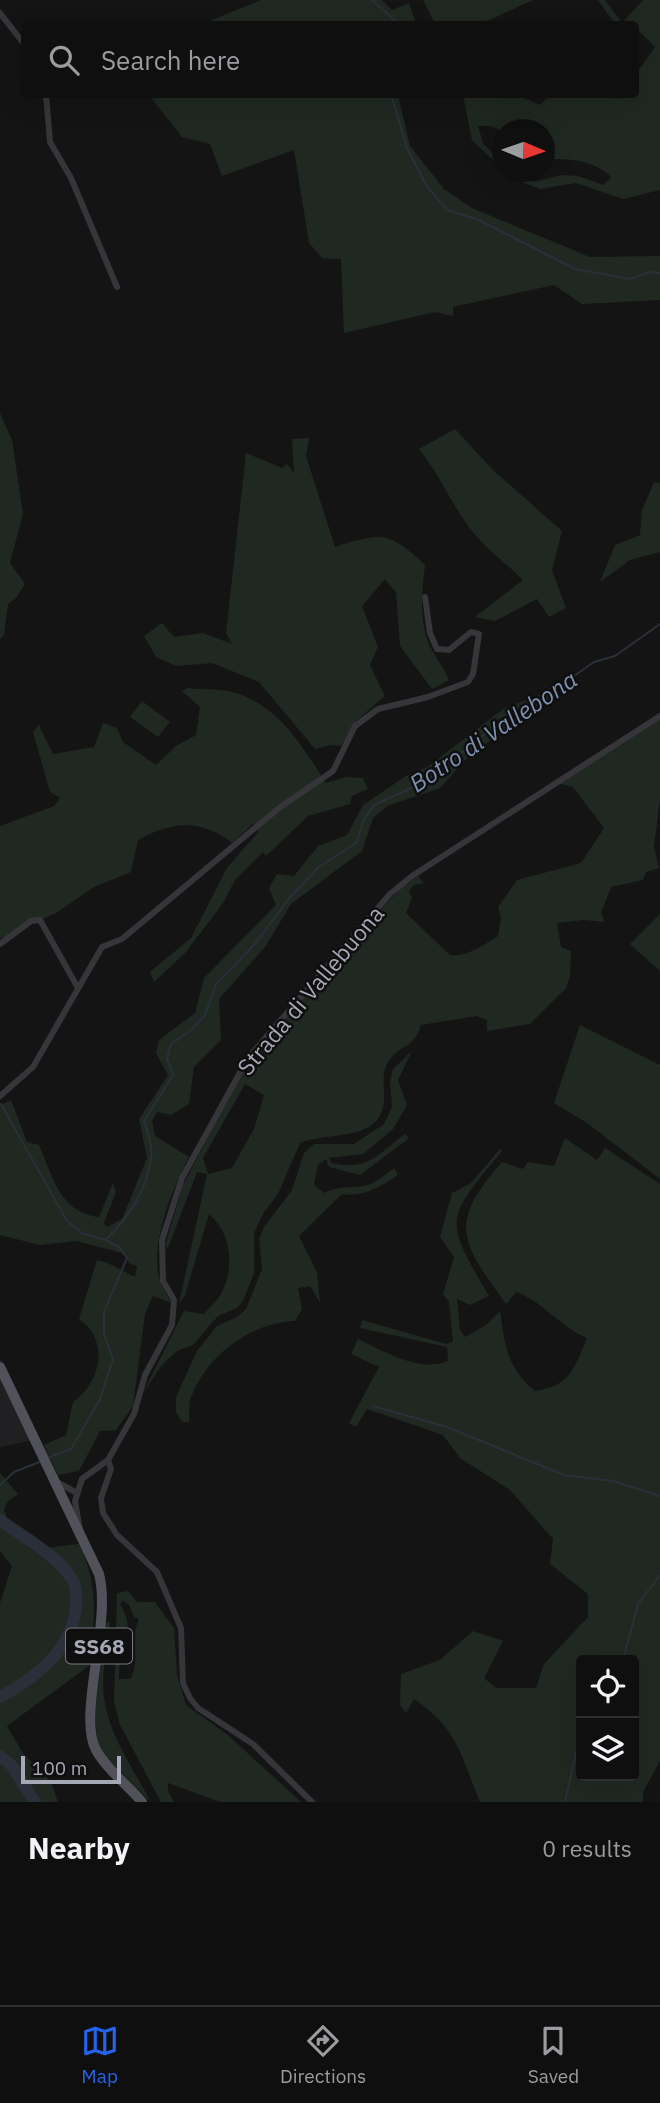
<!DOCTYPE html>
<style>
:root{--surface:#0f0f10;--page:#181819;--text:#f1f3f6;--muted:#9b9c9f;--line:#2f2f30;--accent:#2563eb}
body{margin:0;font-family:"IBM Plex Sans",sans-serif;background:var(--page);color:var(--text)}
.controls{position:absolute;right:21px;bottom:21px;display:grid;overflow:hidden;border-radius:7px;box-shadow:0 7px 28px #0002}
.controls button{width:63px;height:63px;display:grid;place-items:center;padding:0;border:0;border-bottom:2px solid var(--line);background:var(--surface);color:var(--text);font:35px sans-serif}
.compass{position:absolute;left:492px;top:119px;width:63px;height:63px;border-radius:50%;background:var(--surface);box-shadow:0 7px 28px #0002;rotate:92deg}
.scale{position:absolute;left:21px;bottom:18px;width:100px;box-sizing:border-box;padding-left:7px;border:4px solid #a6a8b6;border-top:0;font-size:19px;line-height:24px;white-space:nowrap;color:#a6a8b6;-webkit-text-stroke:5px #0f0f10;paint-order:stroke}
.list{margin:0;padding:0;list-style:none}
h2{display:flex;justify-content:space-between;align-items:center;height:91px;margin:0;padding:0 28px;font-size:30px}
h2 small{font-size:23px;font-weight:400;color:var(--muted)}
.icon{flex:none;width:38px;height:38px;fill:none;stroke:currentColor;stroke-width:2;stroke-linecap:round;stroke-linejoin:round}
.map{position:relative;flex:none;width:660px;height:1802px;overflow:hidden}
.search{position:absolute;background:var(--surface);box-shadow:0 7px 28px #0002;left:21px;right:21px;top:21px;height:77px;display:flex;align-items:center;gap:18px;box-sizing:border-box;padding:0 24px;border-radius:7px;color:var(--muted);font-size:26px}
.sheet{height:203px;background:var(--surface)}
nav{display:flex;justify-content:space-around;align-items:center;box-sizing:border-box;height:98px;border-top:2px solid var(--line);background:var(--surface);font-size:19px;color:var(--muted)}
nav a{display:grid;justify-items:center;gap:4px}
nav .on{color:var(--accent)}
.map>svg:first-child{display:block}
</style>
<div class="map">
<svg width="660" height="1802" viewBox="0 0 660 1802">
<rect width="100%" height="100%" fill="#141415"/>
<path fill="#202022" d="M 0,1359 L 39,1439 L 0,1447 Z"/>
<path fill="#202822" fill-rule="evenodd" d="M 261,0 L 382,0 L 392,10 L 409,3 L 416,24 L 202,24 Z
M 423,0 L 533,0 L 481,24 L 435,24 Z
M 598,0 L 605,0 L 622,23 L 643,0 L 660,0 L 660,190 L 623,199 L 576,183 L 540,189 L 520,181 L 506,172 L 534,182 L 561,175 L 578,176 L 604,185 L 611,177 C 593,159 569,159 545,159 L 544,130 L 502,131 L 491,126 L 478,126 L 483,143 L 502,164 L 502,169 L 472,140 L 463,95 L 517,95 L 540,105 L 549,95 L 615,94 L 619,97 L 636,94 L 636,74 L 655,47 L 636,28 L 636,24 L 615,24 Z
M 149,95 L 398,95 L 410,146 L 444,189 L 472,208 L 590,257 L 660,256 L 660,300 L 582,304 L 554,285 L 453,307 L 453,316 L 435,312 L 344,333 L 341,259 L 322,258 L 309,243 L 294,150 L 222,176 L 210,144 L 182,137 Z
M 0,413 L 12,440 L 23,514 L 10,563 L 25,584 L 16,598 L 8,604 L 4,635 L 0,639 Z
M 455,429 L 494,471 L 562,531 L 552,570 L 566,608 L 549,617 L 537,599 L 495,621 L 475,617 L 523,580 C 506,563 486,549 472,531 C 451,504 440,475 419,449 Z
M 309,438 L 306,456 L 335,547 C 383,532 388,531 425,565 C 422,590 419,617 428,642 C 433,655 444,666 449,680 L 432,689 L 400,646 L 396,592 L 385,579 L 362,606 L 378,647 L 370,665 L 385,696 L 356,721 L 344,746 L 330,745 L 315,749 L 259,682 L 212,663 L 176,666 L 156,657 L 144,636 L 162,623 L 174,637 L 203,633 L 232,644 L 226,633 L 246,453 L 282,468 L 287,464 L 294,473 L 292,439 Z
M 654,482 L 660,483 L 660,552 L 630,560 L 600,582 L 615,545 L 640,535 L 642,510 Z
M 553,685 L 558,691 L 552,700 L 538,706 L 470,755 L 440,788 L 387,806 L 373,818 L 362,851 L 291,904 L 265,947 L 219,999 L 221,1040 L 194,1067 L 189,1104 L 171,1115 L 157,1112 L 152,1121 L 155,1136 L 189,1157 C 172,1190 153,1235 158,1273 C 160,1284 166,1294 172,1303 L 153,1296 L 145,1314 L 133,1406 L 116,1430 L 100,1431 L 79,1471 L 58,1475 L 44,1445 L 66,1435 L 73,1402 C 101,1383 110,1340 79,1319 L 97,1260 C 112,1263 121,1271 135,1277 L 137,1266 L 129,1263 L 126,1254 L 76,1241 L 40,1245 L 0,1235 L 0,1105 L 11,1100 L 27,1142 L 39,1145 C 53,1177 60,1213 99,1217 L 113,1183 L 116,1192 L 104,1223 L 107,1227 L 122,1219 L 147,1158 L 139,1119 L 168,1075 L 156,1053 L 159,1040 L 195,1013 L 204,978 L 276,905 L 269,888 L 277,874 L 294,876 L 318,846 L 347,835 L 363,805 L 406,776 L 429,766 L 503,709 L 542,694 Z
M 187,688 C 202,690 221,688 236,693 C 280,707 302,746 326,783 L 346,777 L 363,778 L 368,789 L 352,796 L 350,804 L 308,816 L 266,856 L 263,852 L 235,880 L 223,903 L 186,952 L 154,982 L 150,972 L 191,938 L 227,868 L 258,832 L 254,823 L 232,843 C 200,818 171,822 138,840 L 131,872 L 94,887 L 56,913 L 0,939 L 0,826 L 54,806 L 60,798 L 50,792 L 33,732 L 39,725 L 53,754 L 94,747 L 103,723 L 117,728 L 123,742 L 156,765 L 176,746 L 196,735 L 200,707 L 182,691 Z
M 142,701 L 170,722 L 158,737 L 130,717 Z
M 660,717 L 660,799 L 654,847 L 659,868 L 646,872 L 643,880 L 611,887 L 601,913 L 605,922 L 584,920 L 557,923 L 561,947 L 571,951 L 570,976 L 566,988 L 530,1024 L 487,1031 L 487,1020 L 477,1016 L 421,1025 C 413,1050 404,1042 390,1059 C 380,1072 385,1086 384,1101 C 381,1143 328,1131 300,1143 L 278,1194 L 264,1212 L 254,1233 L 254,1273 L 243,1301 L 237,1308 L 218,1316 L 193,1345 L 177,1351 L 161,1366 L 142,1395 L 184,1311 L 204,1314 C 210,1307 219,1299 222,1292 C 235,1265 231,1233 209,1214 L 185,1295 L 179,1304 L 207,1174 L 197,1172 L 168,1248 L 165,1246 L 183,1185 L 241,1074 L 269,1037 L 359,933 L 400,889 L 418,876 L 424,883 L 414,885 L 409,891 L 412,898 L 406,913 L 450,955 C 467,957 484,945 498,936 L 501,918 L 498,907 L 517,880 L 581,863 L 604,828 L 573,787 L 557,783 ZM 245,1084 L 264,1095 L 254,1129 L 232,1168 L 208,1174 L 203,1158 Z
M 660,914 L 660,971 L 630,944 Z
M 580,1025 L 660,1065 L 660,1179 L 587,1123 L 554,1103 Z
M 412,1051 L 398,1080 L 407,1105 L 393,1129 L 363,1154 L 329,1158 L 331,1163 C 369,1171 376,1155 405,1134 L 409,1138 L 360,1175 L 329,1167 L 326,1159 L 318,1165 L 314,1185 L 324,1193 C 338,1186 349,1188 364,1186 C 376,1183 385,1175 394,1168 L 398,1175 C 380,1187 364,1197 342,1194 L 299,1236 L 317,1272 L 320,1303 L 310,1286 L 298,1288 L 302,1309 L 295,1321 C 250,1323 209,1354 192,1395 C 188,1403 190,1414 189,1422 L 182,1422 L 176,1412 L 176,1397 L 197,1351 L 217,1326 L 237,1317 L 246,1309 L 262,1269 L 259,1239 L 264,1227 L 292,1190 L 304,1153 L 314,1144 L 354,1144 L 384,1124 L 392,1107 L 390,1080 L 393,1069 Z
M 565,1138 L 597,1160 L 605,1148 L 660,1184 L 660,1761 L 643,1792 L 643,1802 L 480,1802 C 460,1754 459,1730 414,1699 L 406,1713 L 400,1705 L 401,1674 L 440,1660 L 473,1631 L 503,1641 L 484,1678 L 496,1688 L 536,1688 L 544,1664 L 588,1617 L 588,1594 L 550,1564 L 553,1539 L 510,1490 L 460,1458 L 443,1435 L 367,1409 L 356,1427 L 349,1423 L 379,1367 L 351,1354 L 358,1339 C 383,1351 420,1373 448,1361 L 447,1347 L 360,1328 L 362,1320 L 446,1344 L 453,1342 L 449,1302 L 443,1294 L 454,1257 L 440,1237 L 452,1193 L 471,1183 L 500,1149 L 502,1151 C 444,1221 444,1219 489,1296 L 470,1305 L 457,1299 L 460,1330 L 465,1337 L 486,1325 L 500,1311 C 505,1346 507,1368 535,1391 C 570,1386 574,1369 587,1338 C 560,1327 544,1302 516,1292 L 506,1304 C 461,1241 447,1225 502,1162 L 523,1169 L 528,1162 L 554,1166 ZM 581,1660 L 634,1660 L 634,1776 L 581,1776 Z
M 0,1473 L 18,1494 L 7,1502 L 4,1510 L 7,1518 L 46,1548 L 79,1544 C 100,1588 94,1618 90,1665 L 7,1726 L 22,1752 L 51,1782 L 58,1802 L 0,1802 L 0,1603 L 12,1566 L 0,1551 Z
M 128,1591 L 137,1602 L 155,1602 L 174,1628 L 177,1675 L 186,1705 L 228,1735 L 301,1802 L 220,1802 L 168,1783 L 168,1791 L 174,1802 L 161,1802 L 120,1725 L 114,1702 L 117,1593 ZM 123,1600 L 129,1605 L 134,1617 L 139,1619 C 130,1637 141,1663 130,1679 L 119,1679 C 117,1650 139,1634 120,1604 Z
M 106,1622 L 110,1622 C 107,1647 100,1679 105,1704 C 112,1740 134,1770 151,1802 L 104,1755 L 97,1741 L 95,1713 Z"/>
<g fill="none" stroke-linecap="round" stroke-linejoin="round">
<path stroke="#2a3039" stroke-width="2" d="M 372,0 L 399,24
M 391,94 L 407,148 L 426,185 L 447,210 L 479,220 L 575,269 L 630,279 L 650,272 L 660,273
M 1,1104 L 67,1221 L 82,1233 L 105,1240
M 373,1406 L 447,1427 L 564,1475 L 613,1481 L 660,1496
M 50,1457 L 71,1449 L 100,1399 L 113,1359 L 104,1334 L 104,1312 L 127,1258 L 119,1247 L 105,1240 C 127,1220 147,1190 151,1159 C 153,1146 148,1133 144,1121 L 173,1075 L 167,1059 L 171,1044 L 190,1031 L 205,1015 L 216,984 L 255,944 L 290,897 L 319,867 L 356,843 L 364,819 L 374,805 L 427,781 L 503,719 L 531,706 L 594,662 L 615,656 L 660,624
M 0,1485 L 14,1472 L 42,1461
M 623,1660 L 638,1604 L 660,1575
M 565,1802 L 581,1729"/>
<path stroke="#2a3039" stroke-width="12" d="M 0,1520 C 23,1537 56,1554 72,1579 C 76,1585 77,1597 76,1605 C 73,1649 37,1677 0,1697
M 0,1756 L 12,1766 L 35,1802"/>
<path stroke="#35353a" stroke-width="6" d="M 0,13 L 24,44
M 46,94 L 50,142 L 71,178 L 117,287
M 0,944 L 31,921 L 40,920 L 78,988
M 0,1096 L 33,1067 L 102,947 L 122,939 L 279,808 L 333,771 L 355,726 L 378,709 L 428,697 L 468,682 L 473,674 L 479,634 L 471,632 L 449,650 L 437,649 L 430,633 L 425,597
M 108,1460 L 134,1414 L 145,1375 L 172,1325 L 174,1300 L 163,1281 L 162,1240 L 182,1178 L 248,1058 L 390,894 L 412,876 L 660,716
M 108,1460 L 111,1469 L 101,1498 L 103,1513 L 117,1535 L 157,1572 L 181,1628 L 183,1683 L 190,1698 L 198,1708 L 253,1744 L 312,1802
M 55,1481 L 77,1493
M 80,1530 L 75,1501 L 82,1479 L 108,1460"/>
<path stroke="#515159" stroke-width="10" d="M 0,1367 L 99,1574 C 112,1622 77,1716 96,1750 C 107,1770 128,1785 142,1802"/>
</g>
<g text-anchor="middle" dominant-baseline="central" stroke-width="5" stroke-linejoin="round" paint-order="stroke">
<rect fill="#0f0f10" stroke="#797a84" stroke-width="2" x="66" y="1628.5" width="66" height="35" rx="5"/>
<g font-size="21" font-weight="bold" fill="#a6a8b6">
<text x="99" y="1646">SS68</text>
</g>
<g font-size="23" fill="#a6a8b6" stroke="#0f0f10">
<text transform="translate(310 990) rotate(-50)">Strada di Vallebuona</text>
</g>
<g font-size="24" font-style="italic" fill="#7d90b0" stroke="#0f0f10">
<text transform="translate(493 731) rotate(-34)">Botro di Vallebona</text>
</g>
</g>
</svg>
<div class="controls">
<button><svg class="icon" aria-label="locate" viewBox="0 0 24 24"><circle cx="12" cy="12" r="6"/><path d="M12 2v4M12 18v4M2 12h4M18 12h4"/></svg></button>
<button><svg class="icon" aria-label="layers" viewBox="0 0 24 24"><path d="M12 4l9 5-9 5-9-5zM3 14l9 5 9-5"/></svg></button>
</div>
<svg class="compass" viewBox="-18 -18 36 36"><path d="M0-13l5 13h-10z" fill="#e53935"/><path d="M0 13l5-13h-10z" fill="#9b9c9f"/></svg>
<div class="scale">100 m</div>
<div class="search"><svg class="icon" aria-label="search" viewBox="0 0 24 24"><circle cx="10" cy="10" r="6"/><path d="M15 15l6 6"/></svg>Search here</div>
</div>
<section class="sheet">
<h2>Nearby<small>0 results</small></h2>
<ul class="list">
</ul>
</section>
<nav>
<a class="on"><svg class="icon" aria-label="map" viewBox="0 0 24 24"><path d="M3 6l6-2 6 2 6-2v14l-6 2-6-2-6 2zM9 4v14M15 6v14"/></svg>Map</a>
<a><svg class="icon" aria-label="directions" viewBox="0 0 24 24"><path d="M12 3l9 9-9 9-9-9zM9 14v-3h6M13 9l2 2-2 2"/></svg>Directions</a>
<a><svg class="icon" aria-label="saved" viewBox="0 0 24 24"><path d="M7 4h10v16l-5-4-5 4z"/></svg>Saved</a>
</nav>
